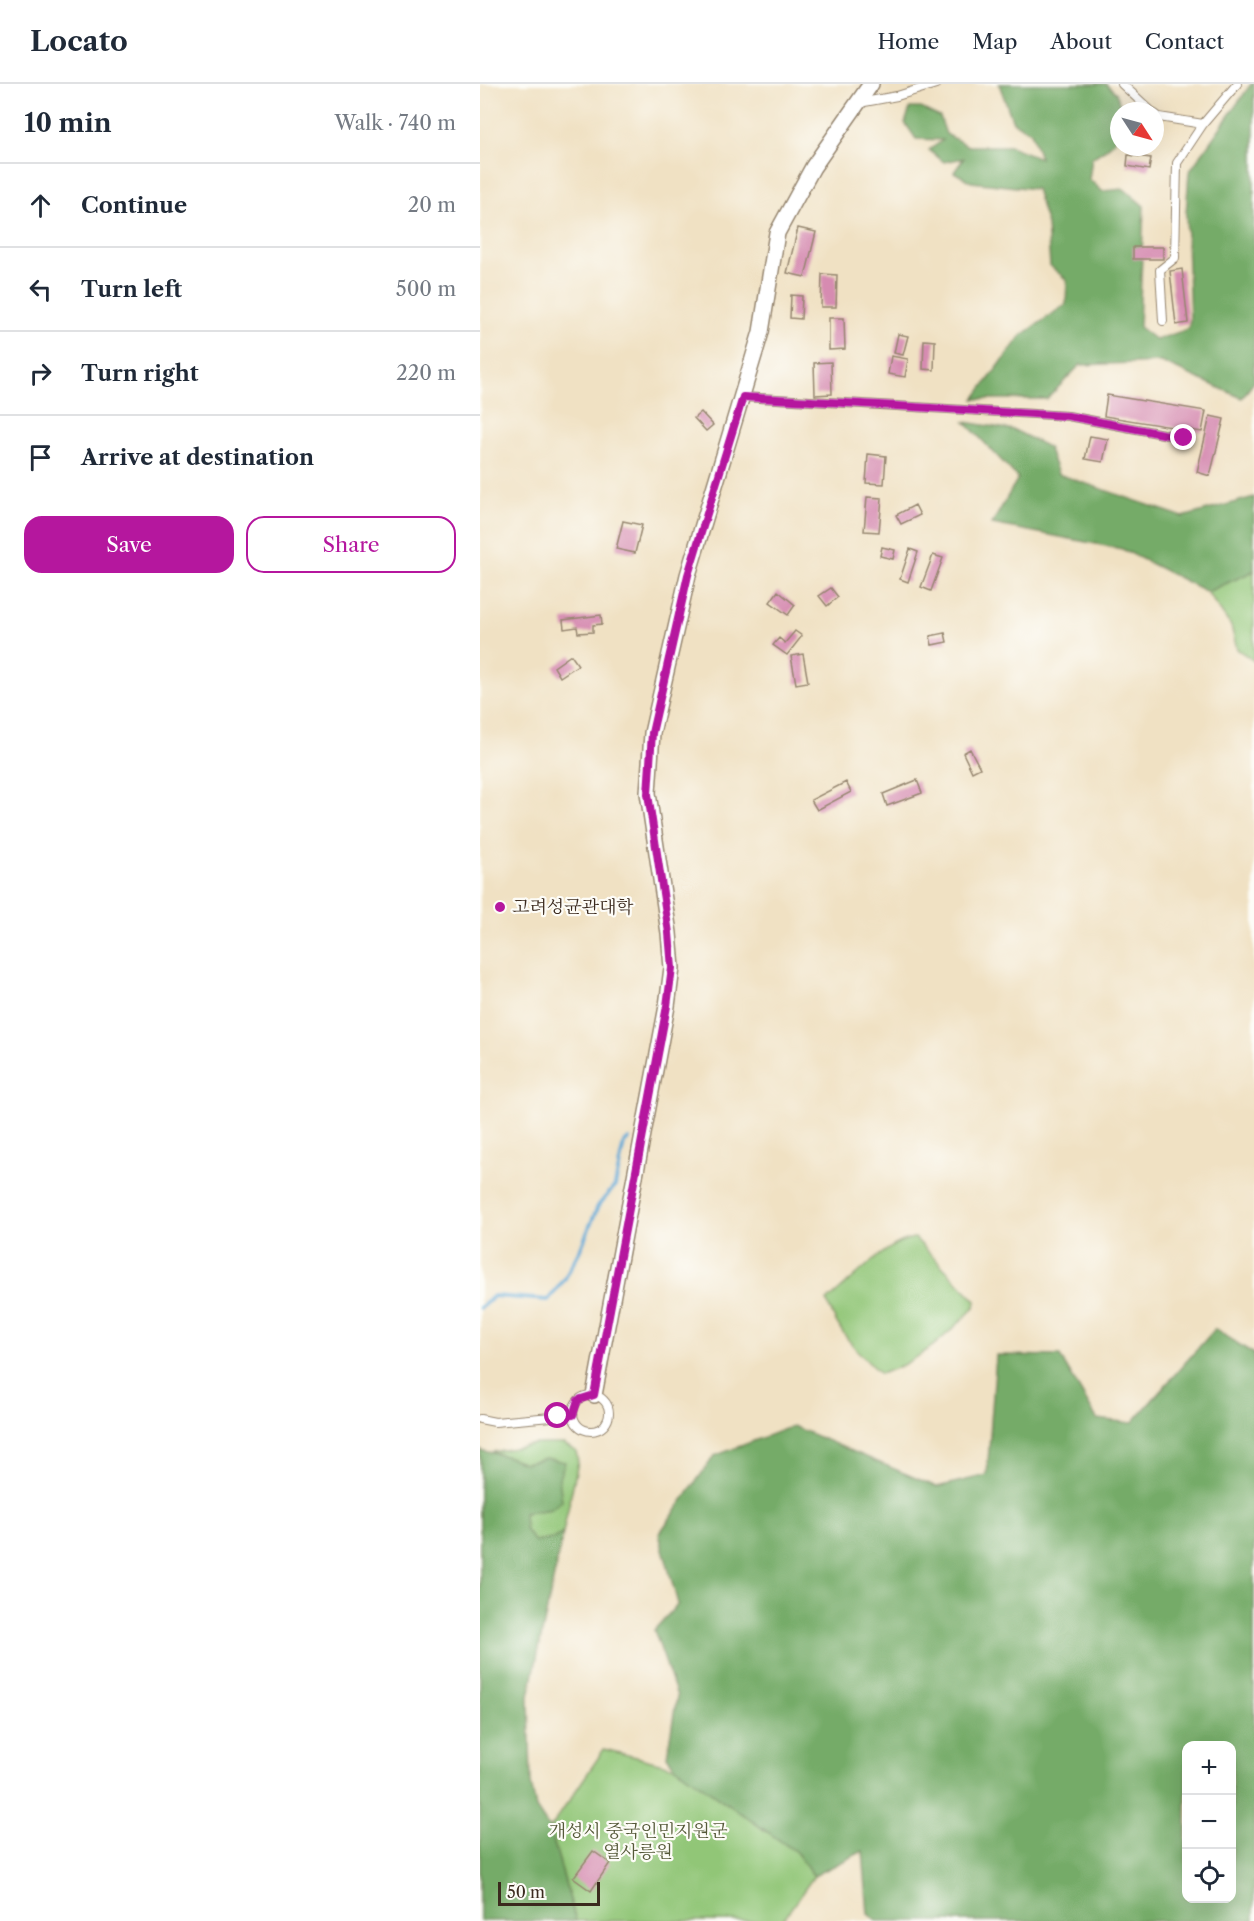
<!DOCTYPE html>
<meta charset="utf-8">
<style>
:root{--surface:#fff;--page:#f6f6f7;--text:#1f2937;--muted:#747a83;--line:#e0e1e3;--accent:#b5179e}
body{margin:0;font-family:"Libre Caslon Text","Noto Serif KR",serif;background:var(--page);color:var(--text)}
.controls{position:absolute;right:18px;bottom:18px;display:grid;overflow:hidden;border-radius:12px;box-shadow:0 6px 24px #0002}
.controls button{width:54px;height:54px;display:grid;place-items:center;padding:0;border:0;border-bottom:2px solid var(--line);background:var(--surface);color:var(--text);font:30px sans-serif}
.compass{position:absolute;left:630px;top:18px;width:54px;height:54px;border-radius:50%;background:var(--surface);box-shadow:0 6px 24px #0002;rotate:126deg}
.scale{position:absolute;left:18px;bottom:15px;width:102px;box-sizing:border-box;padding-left:6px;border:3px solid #3b2a1e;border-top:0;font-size:16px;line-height:21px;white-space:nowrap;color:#3b2a1e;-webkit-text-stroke:4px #fdfcf7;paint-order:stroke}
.stop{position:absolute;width:18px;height:18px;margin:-14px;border:4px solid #b5179e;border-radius:50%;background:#fff}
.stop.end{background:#b5179e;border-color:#fff;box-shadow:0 2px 6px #0008}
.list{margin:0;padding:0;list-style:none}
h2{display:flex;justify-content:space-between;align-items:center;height:78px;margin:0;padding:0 24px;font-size:26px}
h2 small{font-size:20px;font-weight:400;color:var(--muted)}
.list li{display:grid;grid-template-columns:39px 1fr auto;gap:18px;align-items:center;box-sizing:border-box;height:84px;padding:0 24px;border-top:2px solid var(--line)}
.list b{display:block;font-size:22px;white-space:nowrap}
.list em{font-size:20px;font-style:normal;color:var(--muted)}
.actions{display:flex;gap:12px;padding:18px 24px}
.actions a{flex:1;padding:14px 0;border:2px solid var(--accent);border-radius:18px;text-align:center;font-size:21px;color:var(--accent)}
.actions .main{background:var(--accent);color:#fff}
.icon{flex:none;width:33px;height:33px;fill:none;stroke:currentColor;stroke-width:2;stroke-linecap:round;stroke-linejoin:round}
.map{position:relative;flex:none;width:774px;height:1837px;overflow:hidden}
header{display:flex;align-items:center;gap:36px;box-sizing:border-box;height:84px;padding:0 30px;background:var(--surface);border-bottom:2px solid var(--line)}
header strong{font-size:28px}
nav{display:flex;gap:33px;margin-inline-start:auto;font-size:21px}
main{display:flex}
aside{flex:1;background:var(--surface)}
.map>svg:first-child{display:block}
</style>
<header>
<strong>Locato</strong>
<nav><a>Home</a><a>Map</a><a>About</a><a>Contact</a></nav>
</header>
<main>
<aside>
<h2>10 min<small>Walk · 740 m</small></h2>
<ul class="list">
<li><svg class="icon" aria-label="ahead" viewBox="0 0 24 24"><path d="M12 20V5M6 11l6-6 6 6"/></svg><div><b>Continue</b></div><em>20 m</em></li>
<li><svg class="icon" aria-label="left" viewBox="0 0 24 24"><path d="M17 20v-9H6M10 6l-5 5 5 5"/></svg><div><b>Turn left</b></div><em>500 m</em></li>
<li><svg class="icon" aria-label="right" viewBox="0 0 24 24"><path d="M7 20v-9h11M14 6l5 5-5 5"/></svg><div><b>Turn right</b></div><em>220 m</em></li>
<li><svg class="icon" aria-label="arrive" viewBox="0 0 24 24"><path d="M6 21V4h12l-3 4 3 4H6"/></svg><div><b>Arrive at destination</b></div></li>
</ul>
<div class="actions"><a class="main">Save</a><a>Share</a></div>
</aside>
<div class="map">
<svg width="774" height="1837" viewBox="0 0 774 1837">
<rect width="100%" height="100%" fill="#fdfcf7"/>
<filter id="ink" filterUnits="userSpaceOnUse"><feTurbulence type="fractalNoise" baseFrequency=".0167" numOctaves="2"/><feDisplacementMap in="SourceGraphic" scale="12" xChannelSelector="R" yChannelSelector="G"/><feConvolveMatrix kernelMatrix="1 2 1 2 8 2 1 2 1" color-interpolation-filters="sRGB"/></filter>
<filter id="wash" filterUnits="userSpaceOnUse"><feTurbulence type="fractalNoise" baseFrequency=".008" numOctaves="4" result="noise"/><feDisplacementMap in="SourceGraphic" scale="24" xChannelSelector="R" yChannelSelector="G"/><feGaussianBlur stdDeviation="1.35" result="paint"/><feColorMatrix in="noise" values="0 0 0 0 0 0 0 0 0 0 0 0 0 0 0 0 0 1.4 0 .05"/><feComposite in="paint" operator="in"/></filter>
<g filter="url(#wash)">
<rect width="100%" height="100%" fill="#f0e1c3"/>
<path fill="#91c677" stroke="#66784a" stroke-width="1.5" d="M 774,487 L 774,577 L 757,565 L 751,542 L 727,508 Z
M 435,1154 L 496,1217 L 495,1223 C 466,1252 440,1278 400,1290 C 377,1267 358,1249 347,1217 C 369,1199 408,1156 435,1154 Z
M 56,1360 L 84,1360 L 96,1367 L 98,1378 L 83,1449 L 74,1455 L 54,1458 L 45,1445 L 44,1429 L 71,1425 L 66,1374 L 45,1379 L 12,1368 Z
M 124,1665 L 195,1683 L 316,1768 L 334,1792 L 302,1837 L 96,1837 L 70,1745 Z"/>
<path fill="#74ab68" stroke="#586a43" stroke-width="1.5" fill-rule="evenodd" d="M 519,0 L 626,0 L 636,9 L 642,27 L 639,27 C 639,57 637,58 612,74 L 609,95 L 622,107 L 644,105 L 664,122 L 659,243 L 676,256 L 708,245 L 710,236 L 706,130 L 709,88 L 771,0 L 774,0 L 774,298 L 762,314 L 681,278 L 600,281 L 567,315 L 494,315 L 541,252 L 586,220 L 587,196 L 570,182 L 567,141 L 556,105 L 491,98 L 474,88 L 484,74 L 464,78 L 449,66 L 463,56 L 436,55 L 425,39 L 430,24 L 441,24 L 460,33 L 466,50 L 488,62 L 530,62 L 560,74 L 551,48 L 533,38 Z
M 485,338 L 534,346 L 568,363 L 578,390 L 703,433 L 774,413 L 774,487 L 727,508 L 642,465 L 512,440 L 538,394 Z
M 735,1245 L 774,1270 L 774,1837 L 397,1837 L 388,1830 L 383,1767 L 334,1792 L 316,1768 L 195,1683 L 187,1672 L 197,1612 L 174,1546 L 198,1520 L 179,1450 L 234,1372 L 313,1342 L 457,1403 L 507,1391 L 516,1271 L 580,1272 L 617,1335 L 652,1339 ZM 706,1662 L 752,1662 L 752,1814 L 706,1814 Z
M 0,1366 L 29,1373 L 44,1379 L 66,1374 L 85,1378 L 79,1394 L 82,1417 L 71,1425 L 44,1429 L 45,1445 L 54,1458 L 74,1455 L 83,1449 L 49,1612 L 51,1700 L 56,1724 L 70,1745 L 96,1837 L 0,1837 Z"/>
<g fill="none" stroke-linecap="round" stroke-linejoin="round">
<path stroke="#5ca6d3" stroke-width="4" d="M 0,1224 L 14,1212 L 68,1216 L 84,1196 L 101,1164 L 118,1122 L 135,1102 L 144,1059 L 149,1055"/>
</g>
<g id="blocks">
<path fill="#d68bb1" d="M 648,71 L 671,74 L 669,86 L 647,82 Z
M 318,144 L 336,148 L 325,193 L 307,189 Z
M 653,163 L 683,163 L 683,175 L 653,175 Z
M 702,185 L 708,239 L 696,241 L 690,187 Z
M 342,190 L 357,191 L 356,223 L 341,223 Z
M 311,211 L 322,212 L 321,235 L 310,234 Z
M 349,234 L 364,234 L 365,265 L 349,266 Z
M 418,250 L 428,252 L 423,271 L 414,269 Z
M 444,256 L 455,257 L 454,286 L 443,285 Z
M 411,272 L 428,275 L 425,293 L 408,290 Z
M 351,278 L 352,310 L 335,311 L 334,279 Z
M 627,311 L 726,327 L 722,348 L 624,332 Z
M 221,328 L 233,341 L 226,347 L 214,334 Z
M 730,332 L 744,335 L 730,392 L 717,388 Z
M 610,352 L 628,355 L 623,378 L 605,375 Z
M 388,370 L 406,372 L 404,400 L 386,399 Z
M 387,413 L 402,414 L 399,448 L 384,447 Z
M 435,421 L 440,431 L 421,440 L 416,431 Z
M 143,437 L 162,441 L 155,469 L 136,465 Z
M 402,463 L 415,466 L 413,475 L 400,472 Z
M 430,465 L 438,468 L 428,498 L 420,495 Z
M 453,471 L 463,474 L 451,507 L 441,503 Z
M 351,504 L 358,513 L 347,522 L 339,512 Z
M 298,507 L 315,521 L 308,531 L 290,518 Z
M 121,531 L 122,540 L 113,541 L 113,548 L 98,549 L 97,543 L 84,545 L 83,536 Z
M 315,547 L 322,552 L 307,571 L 293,561 L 299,554 L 305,559 Z
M 465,549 L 467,558 L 452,561 L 450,552 Z
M 323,570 L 328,598 L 316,600 L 311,572 Z
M 91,571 L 98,581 L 80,593 L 74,583 Z
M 490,665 L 500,684 L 492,688 L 483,669 Z
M 437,696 L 442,709 L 407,722 L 403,710 Z
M 366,698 L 371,708 L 337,726 L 331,716 Z
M 113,1767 L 130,1779 L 111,1807 L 93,1794 Z"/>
</g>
</g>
<g filter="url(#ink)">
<use href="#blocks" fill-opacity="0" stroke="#968670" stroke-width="1.5"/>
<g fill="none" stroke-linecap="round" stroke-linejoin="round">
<defs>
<path id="lane" d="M 642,0 L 671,27
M 379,19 L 417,12 L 456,0
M 675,30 L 679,33 L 723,40
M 683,237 L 680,186 L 695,174 L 697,79 L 723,40 L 757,0
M 263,313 L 588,332 L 704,354
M93 1329a18 18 0 1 1 36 0a18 18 0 1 1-36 0Z
M 0,1335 L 15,1338 L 93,1331"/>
<path id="street" d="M 114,1311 L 187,922 L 192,884 L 189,849 L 168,709 L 172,649 L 208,491 L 281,248 L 297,149 L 333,83 L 391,0"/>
</defs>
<use href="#lane" stroke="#968670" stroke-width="10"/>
<use href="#street" stroke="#968670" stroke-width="18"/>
<use href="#lane" stroke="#fff" stroke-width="8"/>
<use href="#street" stroke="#fff" stroke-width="15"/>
</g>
</g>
<g fill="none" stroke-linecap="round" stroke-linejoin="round" filter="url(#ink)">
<path stroke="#b5179e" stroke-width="8" d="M 78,1332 L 93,1331 L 98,1316 L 114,1311 L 187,922 L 192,884 L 189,849 L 168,710 L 172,649 L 208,491 L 263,313 L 588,332 L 704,354"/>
</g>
<circle fill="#b5179e" stroke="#fdfcf7" stroke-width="2" cx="20" cy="823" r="6"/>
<g text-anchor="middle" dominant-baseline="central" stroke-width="4.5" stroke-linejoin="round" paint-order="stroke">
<g font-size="18" fill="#3b2a1e" stroke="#fdfcf7" text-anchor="start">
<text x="32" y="823">고려성균관대학</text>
</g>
<g font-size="18" fill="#555939" stroke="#fdfcf7">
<text x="158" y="1747">개성시 중국인민지원군<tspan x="158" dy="21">열사릉원</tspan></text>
</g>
</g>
</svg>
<div class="controls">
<button>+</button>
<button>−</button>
<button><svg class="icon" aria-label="locate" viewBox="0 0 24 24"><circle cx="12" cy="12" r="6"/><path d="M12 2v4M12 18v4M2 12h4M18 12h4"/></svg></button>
</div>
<svg class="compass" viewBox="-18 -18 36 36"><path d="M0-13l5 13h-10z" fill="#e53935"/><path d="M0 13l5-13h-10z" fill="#747a83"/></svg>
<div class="scale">50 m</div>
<div class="stop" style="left:78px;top:1332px"></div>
<div class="stop end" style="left:704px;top:354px"></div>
</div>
</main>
